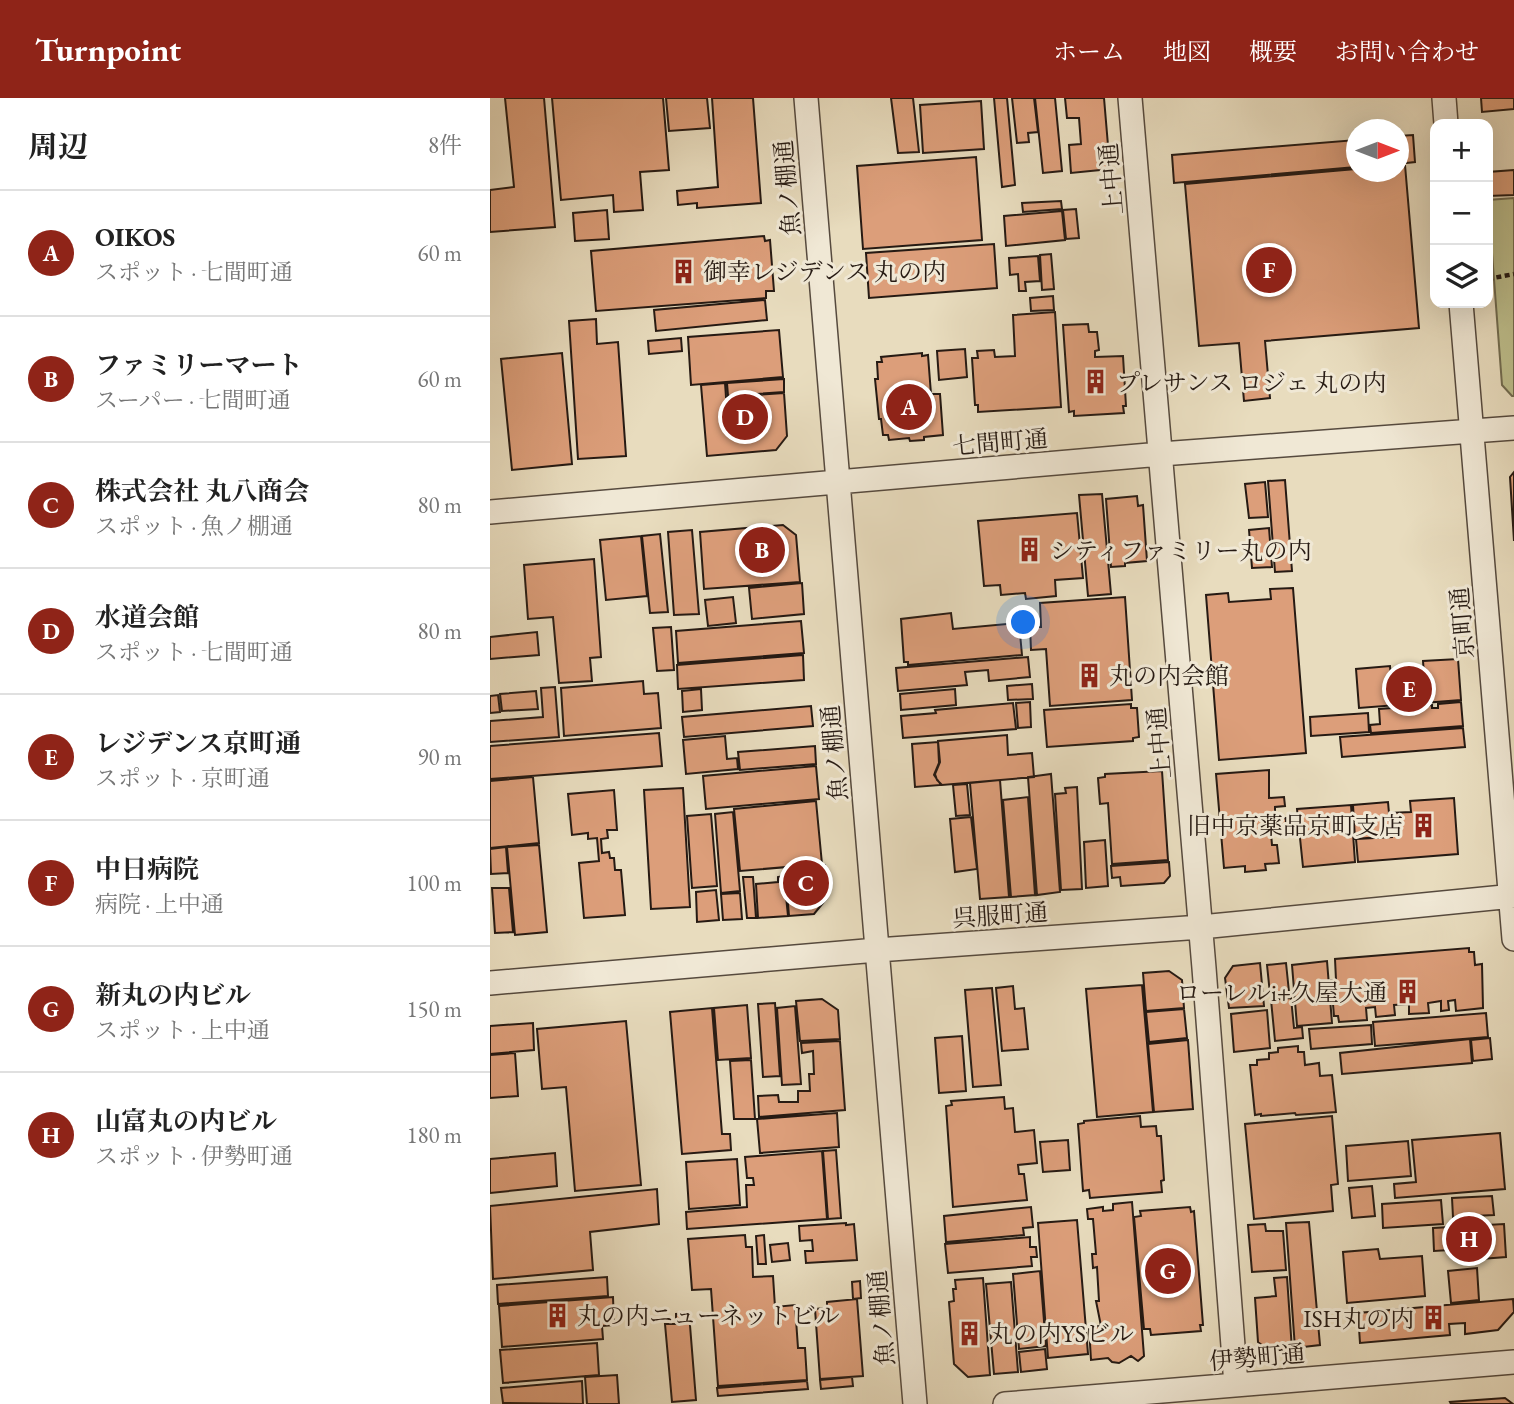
<!DOCTYPE html>
<html lang="ja">
<meta charset="utf-8">
<style>
:root{--surface:#fff;--page:#f2f2f2;--text:#222;--muted:#767676;--line:#e0e0e0;--accent:#8f2418}
body{margin:0;font-family:"EB Garamond","Noto Serif JP",serif;background:var(--page);color:var(--text)}
.controls{position:absolute;right:21px;top:21px;display:grid;overflow:hidden;border-radius:14px;box-shadow:0 7px 28px #0002}
.controls button{width:63px;height:63px;display:grid;place-items:center;padding:0;border:0;border-bottom:2px solid var(--line);background:var(--surface);color:var(--text);font:35px sans-serif}
.compass{position:absolute;left:856px;top:21px;width:63px;height:63px;border-radius:50%;background:var(--surface);box-shadow:0 7px 28px #0002;rotate:90deg}
.you{position:absolute;left:534px;top:525px;width:24px;height:24px;margin:-18px;border:5px solid #fff;border-radius:50%;background:#1a73e8;box-shadow:0 0 0 10px #1a73e833}
.badge{display:grid;place-items:center;width:46px;height:46px;border-radius:50%;background:var(--accent);color:#fff;font-size:23px;font-weight:700}
.pin{position:absolute;translate:-50% -50%;border:4px solid #fff;box-shadow:0 2px 7px #0006}
.list{margin:0;padding:0;list-style:none}
h2{display:flex;justify-content:space-between;align-items:center;height:91px;margin:0;padding:0 28px;font-size:30px}
h2 small{font-size:23px;font-weight:400;color:var(--muted)}
.list li{display:grid;grid-template-columns:46px 1fr auto;gap:21px;align-items:center;box-sizing:border-box;height:126px;padding:0 28px;border-top:2px solid var(--line)}
.list b{display:block;font-size:26px;white-space:nowrap}
.list p{margin:0;font-size:23px;white-space:nowrap;color:var(--muted)}
.list em{font-size:23px;font-style:normal;color:var(--muted)}
.icon{flex:none;width:38px;height:38px;fill:none;stroke:currentColor;stroke-width:2;stroke-linecap:round;stroke-linejoin:round}
.map{position:relative;flex:none;width:1024px;height:1306px;overflow:hidden}
header{display:flex;align-items:center;gap:42px;box-sizing:border-box;height:98px;padding:0 35px;background:var(--accent);color:#fff}
header strong{font-size:33px}
nav{display:flex;gap:38px;margin-inline-start:auto;font-size:24px}
main{display:flex}
aside{flex:1;background:var(--surface)}
.map>svg:first-child{display:block}
</style>
<header>
<strong>Turnpoint</strong>
<nav><a>ホーム</a><a>地図</a><a>概要</a><a>お問い合わせ</a></nav>
</header>
<main>
<aside>
<h2>周辺<small>8件</small></h2>
<ul class="list">
<li><span class="badge">A</span><div><b>OIKOS</b><p>スポット · 七間町通</p></div><em>60 m</em></li>
<li><span class="badge">B</span><div><b>ファミリーマート</b><p>スーパー · 七間町通</p></div><em>60 m</em></li>
<li><span class="badge">C</span><div><b>株式会社 丸八商会</b><p>スポット · 魚ノ棚通</p></div><em>80 m</em></li>
<li><span class="badge">D</span><div><b>水道会館</b><p>スポット · 七間町通</p></div><em>80 m</em></li>
<li><span class="badge">E</span><div><b>レジデンス京町通</b><p>スポット · 京町通</p></div><em>90 m</em></li>
<li><span class="badge">F</span><div><b>中日病院</b><p>病院 · 上中通</p></div><em>100 m</em></li>
<li><span class="badge">G</span><div><b>新丸の内ビル</b><p>スポット · 上中通</p></div><em>150 m</em></li>
<li><span class="badge">H</span><div><b>山富丸の内ビル</b><p>スポット · 伊勢町通</p></div><em>180 m</em></li>
</ul>
</aside>
<div class="map">
<svg width="1024" height="1306" viewBox="0 0 1024 1306">
<rect width="100%" height="100%" fill="#e8dcbe"/>
<filter id="stains"><feTurbulence type="fractalNoise" baseFrequency=".00286" numOctaves="4"/><feColorMatrix values="0 0 0 0 .2 0 0 0 0 .09 0 0 0 0 .02 0 0 0 .5 -.17"/></filter>
<radialGradient id="worn" r=".72"><stop offset=".6" stop-color="#630" stop-opacity="0"/><stop offset="1" stop-color="#630" stop-opacity=".3"/></radialGradient>
<path fill="#bdbe8c" stroke="#726c50" stroke-width="2" d="M 1024,100 L 1024,298 L 1022,298 L 1012,287 L 998,102 Z"/>
<path fill="#dc9e7a" stroke="#261a13" stroke-width="2" d="M 15,0 L 54,0 L 65,129 L 0,134 L 0,92 L 24,89 Z
M 62,0 L 173,0 L 179,72 L 150,74 L 153,112 L 124,114 L 123,97 L 71,102 Z
M 176,0 L 217,0 L 220,30 L 179,33 Z
M 222,0 L 263,0 L 271,105 L 207,110 L 207,105 L 188,107 L 187,93 L 228,89 Z
M 401,0 L 423,0 L 429,54 L 408,55 Z
M 504,0 L 517,0 L 525,87 L 512,89 Z
M 522,0 L 544,0 L 548,34 L 538,35 L 539,44 L 527,45 Z
M 545,0 L 565,0 L 572,73 L 553,75 Z
M 575,0 L 614,0 L 620,71 L 581,75 L 579,47 L 591,46 L 589,20 L 577,20 Z
M 991,0 L 1024,0 L 1024,11 L 992,14 Z
M 491,3 L 494,51 L 433,55 L 430,7 Z
M 923,37 L 925,64 L 908,66 L 908,38 Z
M 866,42 L 866,69 L 684,85 L 682,57 Z
M 486,59 L 492,142 L 373,151 L 367,68 Z
M 915,67 L 929,230 L 775,243 L 780,300 L 754,303 L 749,245 L 709,248 L 695,86 L 866,71 L 866,74 L 908,74 L 908,68 Z
M 1024,72 L 1024,97 L 998,98 L 998,74 Z
M 571,103 L 572,111 L 533,114 L 532,105 Z
M 586,111 L 589,140 L 576,141 L 573,112 Z
M 117,112 L 119,141 L 85,143 L 83,115 Z
M 572,113 L 575,142 L 516,148 L 514,118 Z
M 274,138 L 275,143 L 280,142 L 284,193 L 276,193 L 276,200 L 106,213 L 101,153 Z
M 504,146 L 507,190 L 379,200 L 376,155 Z
M 561,156 L 564,191 L 552,192 L 550,157 Z
M 548,158 L 550,183 L 535,184 L 536,193 L 529,193 L 528,176 L 520,177 L 519,160 Z
M 563,198 L 564,212 L 541,213 L 540,200 Z
M 275,202 L 277,222 L 166,233 L 164,212 Z
M 565,214 L 571,309 L 488,314 L 488,307 L 485,307 L 482,260 L 488,260 L 487,253 L 504,252 L 505,259 L 525,258 L 523,217 Z
M 106,221 L 107,246 L 128,244 L 136,358 L 88,361 L 79,223 Z
M 598,226 L 599,234 L 607,234 L 609,252 L 605,253 L 605,259 L 633,258 L 636,308 L 633,308 L 634,315 L 584,318 L 584,313 L 579,314 L 573,227 Z
M 289,232 L 293,279 L 201,287 L 198,239 Z
M 191,240 L 192,253 L 159,256 L 158,243 Z
M 475,251 L 477,279 L 449,282 L 447,253 Z
M 72,255 L 82,366 L 22,372 L 11,261 Z
M 432,255 L 432,258 L 438,257 L 441,296 L 450,296 L 453,337 L 434,339 L 434,342 L 420,343 L 419,340 L 399,342 L 398,337 L 393,337 L 391,321 L 389,321 L 385,281 L 388,281 L 387,264 L 392,264 L 391,259 Z
M 294,281 L 294,294 L 238,298 L 237,285 Z
M 235,285 L 236,299 L 294,295 L 297,338 L 286,352 L 217,358 L 211,287 Z
M 1024,374 L 1024,443 L 1020,379 Z
M 795,382 L 802,473 L 785,474 L 778,383 Z
M 775,384 L 778,419 L 759,420 L 755,386 Z
M 612,396 L 621,496 L 598,498 L 589,397 Z
M 647,398 L 648,408 L 653,407 L 657,463 L 635,465 L 635,468 L 621,469 L 616,401 Z
M 587,415 L 593,480 L 565,482 L 566,498 L 536,501 L 535,495 L 511,497 L 510,487 L 494,488 L 488,423 Z
M 293,427 L 306,437 L 310,484 L 214,491 L 210,434 Z
M 779,430 L 782,469 L 762,470 L 759,432 Z
M 202,432 L 209,516 L 184,517 L 178,434 Z
M 170,436 L 178,514 L 160,515 L 152,438 Z
M 151,438 L 157,498 L 116,502 L 110,442 Z
M 104,461 L 111,559 L 100,560 L 102,583 L 69,585 L 63,519 L 38,521 L 34,467 Z
M 312,485 L 314,516 L 262,521 L 259,490 Z
M 803,490 L 816,655 L 729,662 L 716,497 L 738,495 L 739,504 L 781,501 L 780,491 Z
M 243,499 L 246,525 L 218,528 L 215,502 Z
M 635,499 L 642,602 L 560,608 L 556,551 L 541,552 L 540,529 L 551,529 L 550,505 Z
M 461,515 L 463,531 L 529,525 L 532,557 L 418,567 L 418,564 L 414,564 L 411,521 Z
M 311,523 L 314,555 L 188,565 L 186,533 Z
M 181,529 L 184,572 L 167,573 L 163,530 Z
M 47,534 L 49,557 L 0,561 L 0,539 Z
M 313,557 L 314,582 L 188,591 L 187,567 Z
M 538,559 L 540,579 L 499,583 L 498,572 L 475,574 L 477,587 L 408,593 L 406,570 Z
M 968,561 L 971,602 L 869,610 L 866,571 L 900,568 L 901,580 L 934,577 L 933,563 Z
M 153,583 L 154,596 L 168,595 L 171,630 L 74,638 L 71,590 Z
M 542,586 L 543,601 L 518,602 L 517,588 Z
M 65,589 L 69,639 L 0,644 L 0,623 L 53,619 L 51,590 Z
M 211,591 L 212,612 L 193,614 L 192,593 Z
M 465,591 L 466,607 L 411,612 L 410,596 Z
M 46,593 L 48,611 L 12,613 L 10,596 Z
M 8,597 L 10,614 L 0,615 L 0,598 Z
M 540,604 L 541,629 L 528,630 L 526,605 Z
M 971,604 L 973,628 L 881,635 L 880,627 L 890,626 L 889,611 L 942,607 L 942,610 L 948,610 L 948,606 Z
M 523,605 L 526,631 L 413,640 L 411,618 L 446,615 L 445,612 Z
M 641,606 L 641,610 L 647,610 L 649,639 L 643,640 L 643,643 L 557,649 L 554,612 Z
M 321,608 L 323,628 L 194,639 L 192,619 Z
M 878,615 L 879,634 L 821,638 L 820,619 Z
M 973,630 L 975,649 L 852,659 L 850,639 Z
M 169,635 L 172,668 L 0,681 L 0,648 Z
M 517,637 L 518,657 L 542,655 L 544,679 L 452,687 L 447,682 L 445,676 L 450,664 L 448,643 Z
M 235,638 L 237,661 L 247,660 L 248,671 L 196,676 L 193,642 Z
M 448,644 L 449,665 L 444,677 L 451,687 L 425,689 L 422,646 Z
M 325,648 L 326,666 L 250,672 L 248,654 Z
M 326,668 L 329,701 L 216,711 L 213,678 Z
M 779,672 L 779,700 L 794,699 L 795,708 L 785,709 L 785,715 L 780,715 L 780,721 L 796,720 L 796,729 L 785,730 L 785,735 L 781,735 L 782,747 L 787,747 L 789,765 L 775,766 L 776,772 L 755,774 L 755,768 L 734,770 L 726,676 Z
M 672,673 L 678,762 L 622,766 L 618,705 L 610,706 L 608,680 L 615,679 L 615,676 Z
M 561,676 L 570,794 L 547,797 L 538,679 Z
M 43,679 L 49,745 L 0,750 L 0,683 Z
M 510,682 L 519,799 L 490,801 L 480,685 Z
M 477,686 L 480,717 L 466,718 L 463,687 Z
M 587,689 L 592,791 L 571,792 L 565,696 L 576,695 L 575,690 Z
M 193,690 L 200,809 L 161,811 L 154,692 Z
M 124,692 L 127,732 L 117,732 L 118,740 L 111,741 L 112,755 L 119,754 L 120,760 L 124,760 L 125,772 L 131,772 L 135,817 L 94,820 L 89,765 L 109,763 L 107,740 L 98,741 L 98,735 L 82,737 L 78,696 Z
M 538,699 L 545,797 L 521,799 L 513,702 Z
M 964,700 L 968,756 L 868,764 L 866,741 L 902,739 L 900,715 L 921,714 L 920,703 Z
M 326,703 L 332,766 L 250,773 L 244,711 Z
M 898,704 L 901,738 L 865,741 L 863,707 Z
M 861,707 L 865,764 L 813,769 L 807,711 Z
M 243,714 L 250,793 L 231,795 L 225,716 Z
M 221,716 L 227,788 L 202,790 L 197,718 Z
M 481,719 L 487,771 L 465,774 L 460,721 Z
M 615,742 L 618,788 L 596,790 L 594,744 Z
M 49,747 L 57,834 L 25,837 L 17,749 Z
M 16,749 L 18,775 L 1,776 L 0,751 Z
M 679,764 L 680,778 L 674,785 L 631,788 L 630,779 L 622,780 L 621,768 Z
M 335,767 L 338,799 L 324,816 L 299,818 L 295,771 Z
M 294,778 L 298,818 L 268,820 L 266,786 L 288,784 L 288,779 Z
M 253,779 L 263,779 L 266,820 L 257,820 Z
M 2,790 L 19,790 L 23,834 L 5,835 Z
M 226,792 L 229,822 L 207,824 L 206,794 Z
M 250,795 L 252,821 L 233,822 L 231,796 Z
M 979,850 L 979,854 L 984,854 L 985,867 L 992,866 L 993,910 L 966,913 L 965,902 L 958,903 L 959,912 L 951,913 L 951,903 L 938,905 L 939,915 L 919,916 L 919,906 L 904,907 L 905,917 L 886,919 L 885,909 L 876,910 L 877,922 L 849,924 L 848,918 L 844,918 L 841,882 L 846,882 L 845,861 Z
M 837,863 L 842,925 L 807,928 L 802,867 Z
M 770,865 L 774,908 L 739,910 L 735,880 L 743,868 Z
M 796,865 L 799,894 L 780,896 L 777,867 Z
M 679,873 L 692,882 L 694,910 L 656,913 L 653,875 Z
M 652,887 L 663,1014 L 607,1019 L 596,891 Z
M 523,888 L 525,911 L 534,910 L 538,951 L 512,953 L 506,890 Z
M 502,890 L 511,987 L 483,989 L 475,892 Z
M 801,900 L 804,930 L 812,929 L 813,940 L 785,943 L 781,902 Z
M 332,901 L 348,912 L 350,941 L 310,943 L 306,903 Z
M 285,905 L 290,978 L 273,979 L 268,906 Z
M 257,907 L 261,960 L 228,962 L 224,910 Z
M 305,908 L 311,986 L 292,987 L 287,910 Z
M 222,910 L 232,1036 L 240,1036 L 241,1052 L 192,1056 L 180,914 Z
M 694,911 L 697,940 L 659,944 L 656,914 Z
M 777,912 L 780,950 L 744,954 L 741,916 Z
M 996,915 L 998,939 L 885,948 L 883,924 Z
M 136,923 L 151,1087 L 85,1093 L 76,989 L 52,991 L 47,931 Z
M 43,925 L 44,952 L 0,956 L 0,928 Z
M 881,927 L 882,946 L 821,951 L 819,931 Z
M 472,938 L 476,993 L 449,995 L 445,940 Z
M 1000,940 L 1002,961 L 983,963 L 981,942 Z
M 980,941 L 982,965 L 852,976 L 850,955 Z
M 698,942 L 703,1011 L 664,1014 L 658,946 Z
M 350,943 L 355,1012 L 269,1019 L 268,998 L 288,997 L 289,1004 L 308,1004 L 308,993 L 320,993 L 319,976 L 324,976 L 323,953 L 312,955 L 311,945 Z
M 808,948 L 808,954 L 814,954 L 815,967 L 829,965 L 830,978 L 842,977 L 846,1014 L 806,1017 L 805,1015 L 771,1018 L 771,1016 L 765,1017 L 760,967 L 767,967 L 767,962 L 779,961 L 779,955 L 788,954 L 788,950 Z
M 25,955 L 28,998 L 0,1000 L 0,957 Z
M 261,962 L 265,1021 L 244,1021 L 240,963 Z
M 514,999 L 515,1011 L 523,1010 L 525,1034 L 544,1032 L 547,1065 L 528,1067 L 529,1076 L 534,1076 L 537,1102 L 463,1109 L 456,1008 L 462,1007 L 461,1003 Z
M 347,1015 L 349,1049 L 270,1055 L 267,1021 Z
M 650,1018 L 651,1029 L 666,1028 L 667,1038 L 671,1038 L 674,1082 L 671,1083 L 672,1094 L 600,1100 L 599,1092 L 593,1093 L 588,1026 L 594,1025 L 594,1023 Z
M 842,1018 L 848,1086 L 841,1087 L 843,1113 L 764,1121 L 755,1026 Z
M 1010,1035 L 1015,1091 L 905,1100 L 904,1086 L 926,1084 L 922,1042 Z
M 578,1042 L 580,1072 L 553,1074 L 550,1044 Z
M 918,1043 L 921,1078 L 858,1083 L 856,1048 Z
M 346,1052 L 351,1120 L 338,1121 L 333,1053 Z
M 332,1053 L 337,1121 L 197,1131 L 196,1114 L 257,1109 L 256,1087 L 264,1087 L 263,1080 L 257,1080 L 255,1059 Z
M 65,1055 L 67,1088 L 0,1095 L 0,1061 Z
M 247,1061 L 250,1107 L 199,1111 L 196,1064 Z
M 882,1088 L 885,1118 L 862,1120 L 859,1090 Z
M 167,1091 L 169,1126 L 100,1134 L 103,1172 L 3,1181 L 0,1108 Z
M 1002,1098 L 1004,1117 L 963,1119 L 962,1100 Z
M 951,1102 L 953,1126 L 893,1130 L 892,1106 Z
M 642,1104 L 654,1258 L 648,1263 L 641,1258 L 629,1265 L 622,1264 L 618,1260 L 601,1262 L 599,1229 L 611,1228 L 606,1203 L 609,1203 L 607,1169 L 603,1170 L 602,1156 L 606,1156 L 603,1121 L 598,1121 L 597,1111 L 613,1109 L 613,1113 L 623,1112 L 623,1106 Z
M 541,1109 L 543,1129 L 533,1130 L 534,1137 L 456,1144 L 454,1118 Z
M 700,1109 L 701,1114 L 704,1113 L 713,1227 L 710,1227 L 711,1233 L 661,1237 L 660,1231 L 654,1231 L 644,1119 L 651,1118 L 650,1113 Z
M 587,1122 L 598,1256 L 558,1260 L 548,1125 Z
M 819,1124 L 830,1247 L 805,1250 L 796,1125 Z
M 356,1125 L 356,1127 L 364,1126 L 367,1162 L 316,1165 L 315,1153 L 323,1153 L 322,1142 L 310,1143 L 309,1128 Z
M 775,1126 L 776,1133 L 793,1133 L 796,1172 L 762,1174 L 758,1127 Z
M 1014,1126 L 1016,1159 L 978,1162 L 977,1151 L 944,1153 L 943,1130 Z
M 255,1137 L 256,1149 L 262,1149 L 263,1179 L 283,1178 L 285,1209 L 305,1207 L 308,1250 L 315,1250 L 317,1282 L 228,1288 L 221,1191 L 202,1192 L 198,1141 Z
M 274,1137 L 276,1166 L 268,1166 L 266,1138 Z
M 540,1139 L 540,1149 L 546,1149 L 547,1159 L 541,1159 L 542,1168 L 458,1175 L 455,1146 Z
M 298,1145 L 300,1162 L 282,1164 L 280,1147 Z
M 888,1151 L 890,1161 L 932,1158 L 935,1198 L 857,1205 L 853,1154 Z
M 987,1170 L 989,1202 L 961,1205 L 958,1173 Z
M 550,1173 L 556,1248 L 529,1251 L 523,1176 Z
M 117,1179 L 118,1198 L 8,1206 L 7,1187 Z
M 797,1179 L 802,1252 L 778,1252 L 768,1244 L 765,1200 L 786,1198 L 784,1180 Z
M 493,1180 L 500,1277 L 478,1279 L 464,1266 L 459,1204 L 464,1203 L 463,1191 L 466,1191 L 465,1182 Z
M 370,1183 L 371,1200 L 363,1201 L 362,1184 Z
M 521,1184 L 528,1274 L 504,1276 L 496,1186 Z
M 123,1199 L 124,1227 L 112,1228 L 113,1241 L 12,1249 L 9,1208 Z
M 367,1201 L 373,1278 L 330,1281 L 325,1211 L 337,1210 L 337,1204 Z
M 1023,1201 L 1024,1214 L 1008,1232 L 975,1236 L 975,1225 L 959,1226 L 960,1237 L 870,1245 L 868,1215 Z
M 199,1215 L 206,1302 L 182,1304 L 175,1226 L 186,1226 L 186,1216 Z
M 107,1245 L 109,1277 L 13,1285 L 10,1252 Z
M 555,1251 L 557,1271 L 531,1274 L 529,1254 Z
M 127,1277 L 129,1306 L 97,1306 L 95,1279 Z
M 362,1279 L 363,1288 L 331,1291 L 330,1282 Z
M 92,1283 L 93,1306 L 13,1305 L 11,1290 Z
M 317,1283 L 318,1291 L 228,1298 L 227,1290 Z
M 1015,1300 L 1023,1306 L 961,1306 L 960,1304 Z"/>
<g fill="none" stroke-linecap="round" stroke-linejoin="round">
<defs>
<path id="street" d="M 316,0 L 425,1306
M 640,0 L 714,870 L 746,1287
M 954,0 L 956,26
M 971,205 L 1024,841
M 0,414 L 671,356 L 1024,330
M 0,885 L 387,852 L 711,829 L 1024,798
M 515,1306 L 1024,1264"/>
</defs>
<use href="#street" stroke="#564a3e" stroke-width="26"/>
<path stroke="#261a13" stroke-width="4.5" stroke-dasharray="5 3.5" stroke-linecap="butt" d="M 998,181 L 1024,176"/>
<use href="#street" stroke="#f0e8d5" stroke-width="23"/>
</g>
<defs>
<symbol id="building-bare" viewBox="-9 -9 18 18"><path d="M-4-6H4V6H1V3H-1V6H-4ZM-2.5-4.3h1.7v1.8h-1.7ZM.8-4.3h1.7v1.8H.8ZM-2.5-1h1.7V.8h-1.7ZM.8-1h1.7V.8H.8Z" fill="#8f2418" stroke="#f0e8d5" stroke-width="2.5" paint-order="stroke"/></symbol>
</defs>
<g fill-rule="evenodd">
<use href="#building-bare" x="176" y="156" width="35" height="35"/>
<use href="#building-bare" x="588" y="266" width="35" height="35"/>
<use href="#building-bare" x="522" y="434" width="35" height="35"/>
<use href="#building-bare" x="582" y="560" width="35" height="35"/>
<use href="#building-bare" x="916" y="710" width="35" height="35"/>
<use href="#building-bare" x="900" y="876" width="35" height="35"/>
<use href="#building-bare" x="50" y="1200" width="35" height="35"/>
<use href="#building-bare" x="926" y="1202" width="35" height="35"/>
<use href="#building-bare" x="462" y="1218" width="35" height="35"/>
</g>
<g text-anchor="middle" dominant-baseline="central" stroke-width="6" stroke-linejoin="round" paint-order="stroke">
<g font-size="24" fill="#261a13" stroke="#f0e8d5">
<text transform="translate(621 81) rotate(-95)">上中通</text>
<text transform="translate(297 90) rotate(-95)">魚ノ棚通</text>
<text transform="translate(510 344) rotate(-5)">七間町通</text>
<text transform="translate(972 525) rotate(-95)">京町通</text>
<text transform="translate(669 645) rotate(-95)">上中通</text>
<text transform="translate(344 655) rotate(-95)">魚ノ棚通</text>
<text transform="translate(510 817) rotate(-4)">呉服町通</text>
<text transform="translate(391 1220) rotate(-95)">魚ノ棚通</text>
<text transform="translate(767 1259) rotate(-5)">伊勢町通</text>
</g>
<g font-size="24" fill="#261a13" stroke="#f0e8d5" text-anchor="start">
<text x="213" y="173">御幸レジデンス 丸の内</text>
<text x="626" y="284">プレサンス ロジェ 丸の内</text>
<text x="560" y="452">シティファミリー丸の内</text>
<text x="619" y="577">丸の内会館</text>
<text x="913" y="727" text-anchor="end">旧中京薬品京町支店</text>
<text x="897" y="894" text-anchor="end">ローレルi+久屋大通</text>
<text x="87" y="1217">丸の内ニューネットビル</text>
<text x="924" y="1220" text-anchor="end">ISH丸の内</text>
<text x="499" y="1235">丸の内YSビル</text>
</g>
</g>
<rect width="100%" height="100%" filter="url(#stains)"/>
<rect width="100%" height="100%" fill="url(#worn)"/>
</svg>
<div class="controls">
<button>+</button>
<button>−</button>
<button><svg class="icon" aria-label="layers" viewBox="0 0 24 24"><path d="M12 4l9 5-9 5-9-5zM3 14l9 5 9-5"/></svg></button>
</div>
<svg class="compass" viewBox="-18 -18 36 36"><path d="M0-13l5 13h-10z" fill="#e53935"/><path d="M0 13l5-13h-10z" fill="#767676"/></svg>
<div class="you"></div>
<div class="pin badge" style="left:419px;top:309px">A</div>
<div class="pin badge" style="left:272px;top:452px">B</div>
<div class="pin badge" style="left:316px;top:785px">C</div>
<div class="pin badge" style="left:255px;top:319px">D</div>
<div class="pin badge" style="left:919px;top:591px">E</div>
<div class="pin badge" style="left:779px;top:172px">F</div>
<div class="pin badge" style="left:678px;top:1173px">G</div>
<div class="pin badge" style="left:979px;top:1141px">H</div>
</div>
</main>
